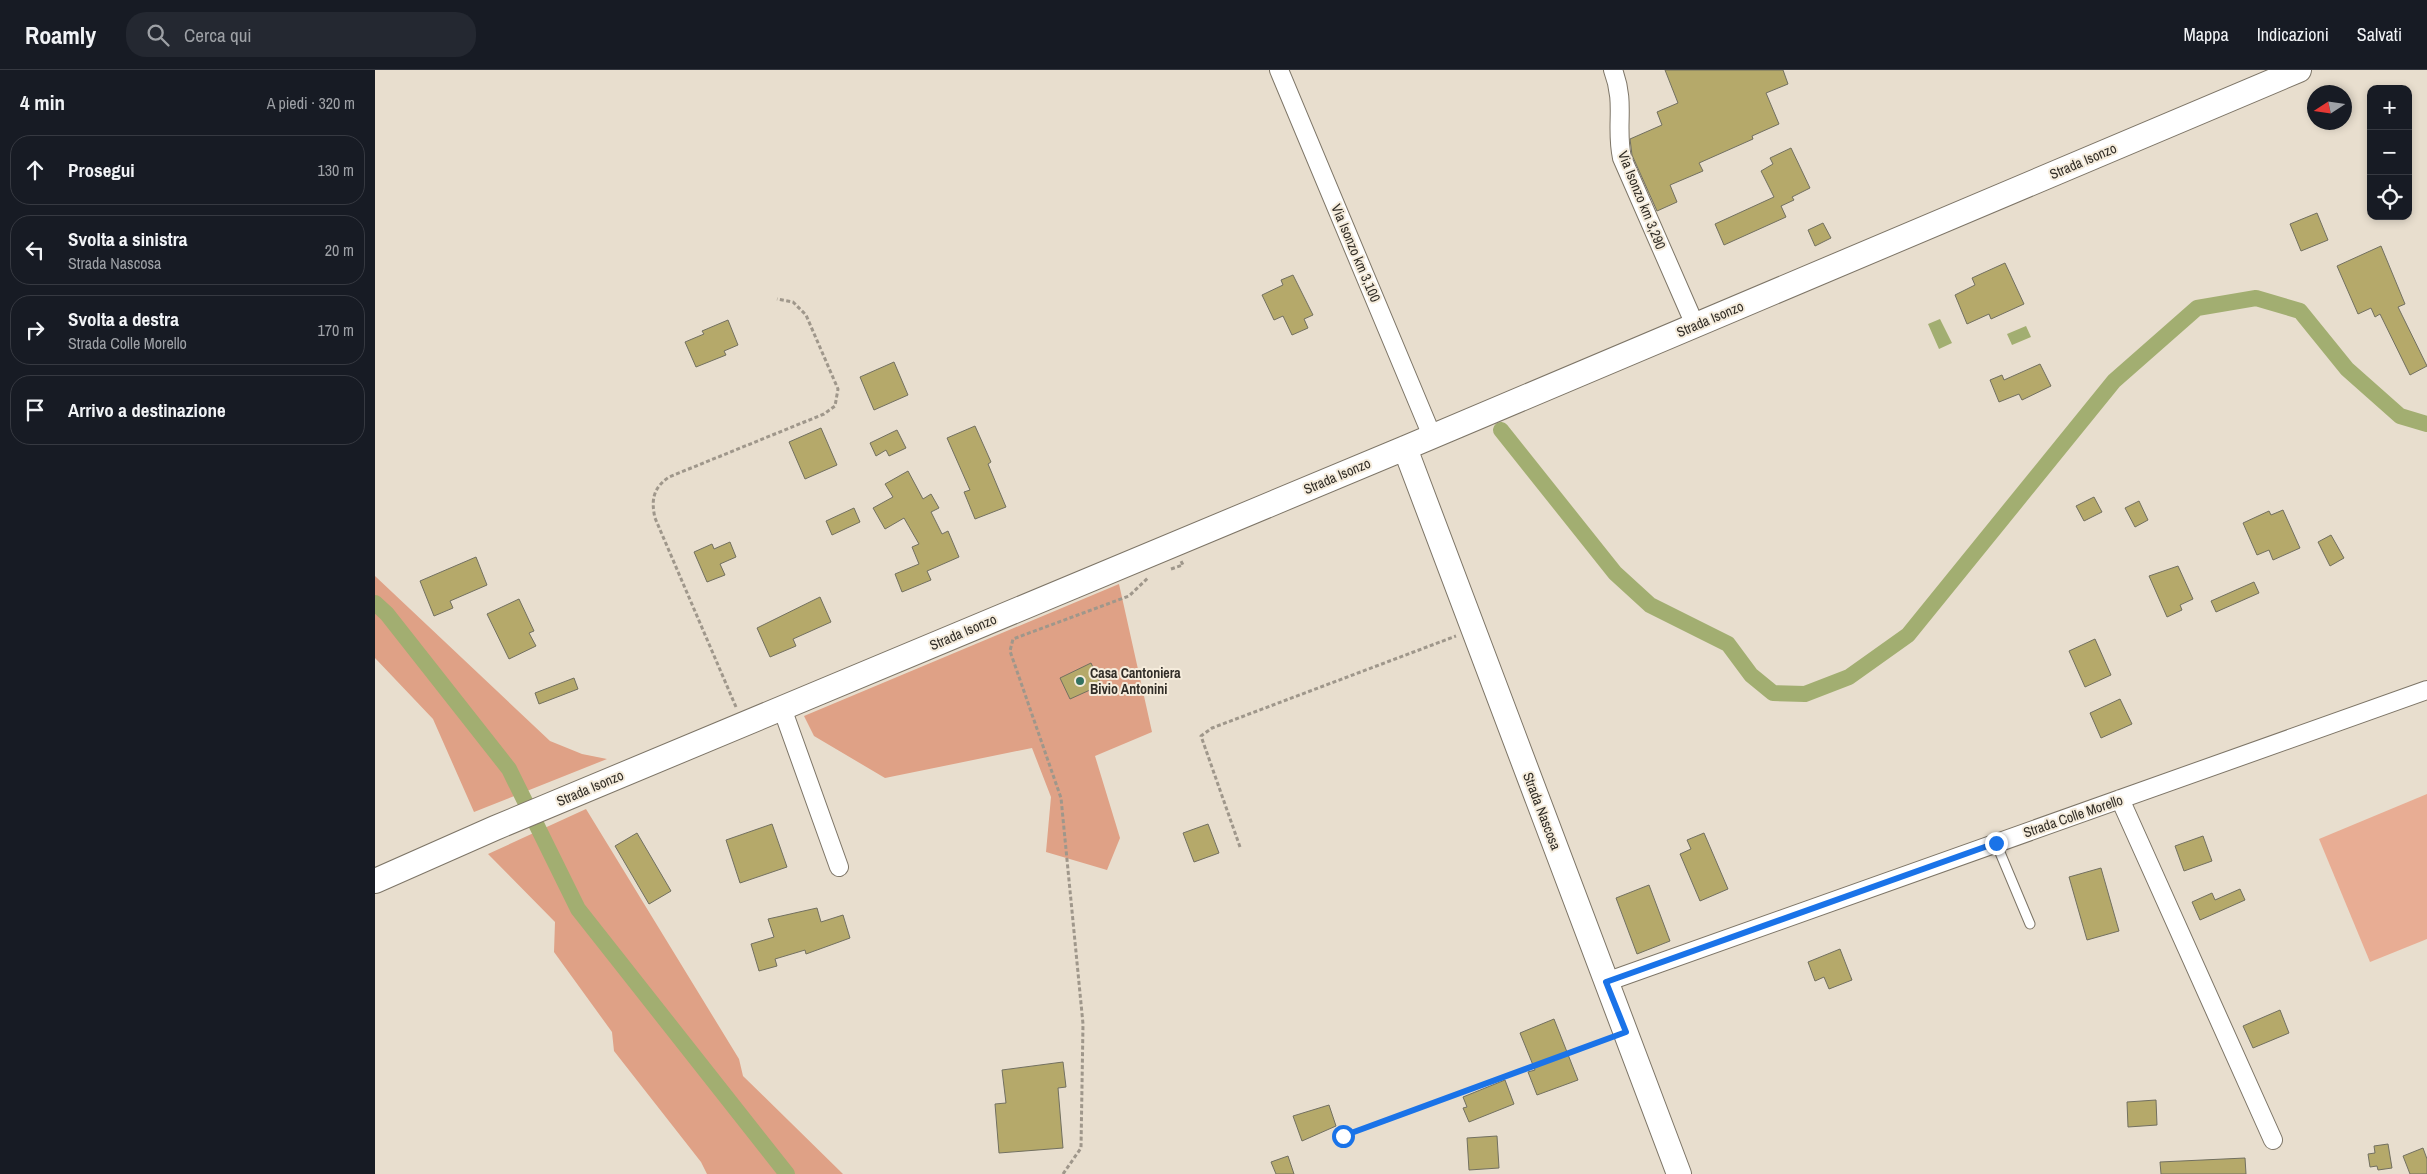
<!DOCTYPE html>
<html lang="it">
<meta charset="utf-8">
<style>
:root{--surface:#171b24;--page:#242831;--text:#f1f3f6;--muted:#9ea1a6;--line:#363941}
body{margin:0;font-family:"Archivo Narrow",sans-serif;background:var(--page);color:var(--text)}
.controls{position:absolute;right:15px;top:15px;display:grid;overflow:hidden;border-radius:10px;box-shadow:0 2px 8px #0003}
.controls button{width:45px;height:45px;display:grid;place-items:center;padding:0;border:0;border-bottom:1px solid var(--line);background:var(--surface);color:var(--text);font:25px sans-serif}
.compass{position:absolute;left:1932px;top:15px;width:45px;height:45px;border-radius:50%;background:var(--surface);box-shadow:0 2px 8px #0003;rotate:258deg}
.stop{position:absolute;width:15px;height:15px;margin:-11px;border:4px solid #1a73e8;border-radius:50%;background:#fff}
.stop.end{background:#1a73e8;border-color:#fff;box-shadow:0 1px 5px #0008}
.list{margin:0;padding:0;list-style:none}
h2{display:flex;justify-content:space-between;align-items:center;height:65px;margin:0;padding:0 20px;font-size:21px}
h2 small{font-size:16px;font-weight:400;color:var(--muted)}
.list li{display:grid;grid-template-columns:32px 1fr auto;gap:15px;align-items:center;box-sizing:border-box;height:70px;margin:0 10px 10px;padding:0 10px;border:1px solid var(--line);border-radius:20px}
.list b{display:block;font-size:19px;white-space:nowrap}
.list p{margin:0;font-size:16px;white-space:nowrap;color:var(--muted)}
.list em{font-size:16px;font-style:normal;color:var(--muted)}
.icon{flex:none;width:28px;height:28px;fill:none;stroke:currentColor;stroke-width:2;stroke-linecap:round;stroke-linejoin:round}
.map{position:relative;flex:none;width:2052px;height:1104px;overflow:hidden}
header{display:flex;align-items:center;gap:30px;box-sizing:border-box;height:70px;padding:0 25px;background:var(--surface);border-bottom:1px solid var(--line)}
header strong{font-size:24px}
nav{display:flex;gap:28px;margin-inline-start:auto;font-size:18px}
.search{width:350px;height:45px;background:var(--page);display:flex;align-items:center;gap:12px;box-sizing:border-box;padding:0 18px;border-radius:20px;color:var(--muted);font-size:19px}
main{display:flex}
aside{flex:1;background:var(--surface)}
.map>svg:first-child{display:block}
</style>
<header>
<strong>Roamly</strong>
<div class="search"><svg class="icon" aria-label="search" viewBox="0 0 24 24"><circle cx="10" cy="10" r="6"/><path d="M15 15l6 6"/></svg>Cerca qui</div>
<nav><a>Mappa</a><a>Indicazioni</a><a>Salvati</a></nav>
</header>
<main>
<aside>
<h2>4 min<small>A piedi · 320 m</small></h2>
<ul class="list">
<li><svg class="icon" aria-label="ahead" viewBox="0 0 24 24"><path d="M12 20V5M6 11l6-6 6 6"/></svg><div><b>Prosegui</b></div><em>130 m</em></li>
<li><svg class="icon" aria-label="left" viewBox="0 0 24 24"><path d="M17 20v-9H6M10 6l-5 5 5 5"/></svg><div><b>Svolta a sinistra</b><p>Strada Nascosa</p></div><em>20 m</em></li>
<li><svg class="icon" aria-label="right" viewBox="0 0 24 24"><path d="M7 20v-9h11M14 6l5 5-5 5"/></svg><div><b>Svolta a destra</b><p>Strada Colle Morello</p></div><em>170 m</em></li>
<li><svg class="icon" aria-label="arrive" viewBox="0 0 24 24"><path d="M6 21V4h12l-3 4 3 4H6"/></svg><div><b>Arrivo a destinazione</b></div></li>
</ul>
</aside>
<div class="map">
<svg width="2052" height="1104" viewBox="0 0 2052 1104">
<rect width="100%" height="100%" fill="#e8dece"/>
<path fill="#e8ad94" d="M 2052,724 L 2052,869 L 1995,892 L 1944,769 Z"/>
<path fill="#dfa186" d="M 0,506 L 175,671 L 207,684 L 232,689 L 99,742 L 58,649 L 0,588 Z
M 744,514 L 777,662 L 720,686 L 745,768 L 732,800 L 671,782 L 676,727 L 657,678 L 510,708 L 439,666 L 429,646 Z
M 211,739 L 364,989 L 368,1006 L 468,1104 L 332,1104 L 326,1092 L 239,981 L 237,962 L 179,882 L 180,852 L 113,784 Z"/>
<path fill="#a2ae71" d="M 1565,249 L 1577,273 L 1564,279 L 1553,254 Z
M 1651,256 L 1656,267 L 1637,275 L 1632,264 Z"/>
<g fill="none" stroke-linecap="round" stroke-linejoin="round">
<path stroke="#a2ae71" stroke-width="16" d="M 1126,360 L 1240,503 L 1275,535 L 1353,574 L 1376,605 L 1398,623 L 1430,624 L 1474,607 L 1533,565 L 1739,311 L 1822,238 L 1881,228 L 1925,241 L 1972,299 L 2025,346 L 2052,354
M 0,533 L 12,544 L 134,699 L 203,839 L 412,1104"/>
</g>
<path fill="#b5a96a" stroke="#727060" d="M 1290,0 L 1408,0 L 1413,14 L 1391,23 L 1404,54 L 1377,66 L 1378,69 L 1324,93 L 1328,101 L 1295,115 L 1302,132 L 1282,141 L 1257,85 L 1255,69 L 1287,55 L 1282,42 L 1303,33 Z
M 1416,78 L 1435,118 L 1417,127 L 1419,130 L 1406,136 L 1411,147 L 1349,175 L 1340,154 L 1399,127 L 1386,101 L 1398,94 L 1395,88 Z
M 1942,143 L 1953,170 L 1926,181 L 1915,154 Z
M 1448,153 L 1456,168 L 1440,176 L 1433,160 Z
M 2006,176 L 2030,234 L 2023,237 L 2052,296 L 2035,305 L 2005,244 L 2000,247 L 1996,238 L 1983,244 L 1962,196 Z
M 1630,193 L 1649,234 L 1616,249 L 1614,244 L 1592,254 L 1580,225 L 1600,215 L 1597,208 Z
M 918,205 L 938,245 L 929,249 L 933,258 L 917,265 L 908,246 L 899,250 L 887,225 L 908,215 L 906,210 Z
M 353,250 L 363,275 L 349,281 L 351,285 L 321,297 L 310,272 L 329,264 L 327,261 Z
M 519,292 L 533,325 L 499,340 L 485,307 Z
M 1665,294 L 1676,316 L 1647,330 L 1644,324 L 1624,332 L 1615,310 L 1627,305 L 1629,310 Z
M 600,356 L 616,392 L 613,394 L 631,437 L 600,449 L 589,422 L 595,420 L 572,368 Z
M 446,358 L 462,395 L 430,409 L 414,372 Z
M 522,360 L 531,378 L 514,386 L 511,380 L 501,386 L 495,373 Z
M 533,401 L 548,429 L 556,424 L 564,438 L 556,442 L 567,464 L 573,461 L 584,487 L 552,501 L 556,510 L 527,522 L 520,504 L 544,494 L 537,477 L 544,474 L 529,448 L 510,459 L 498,438 L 518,427 L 510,414 Z
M 1719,427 L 1727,442 L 1709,451 L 1701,436 Z
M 1764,431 L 1773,450 L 1760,457 L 1750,438 Z
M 479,438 L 485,452 L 457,465 L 451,451 Z
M 1908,440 L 1925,478 L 1898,490 L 1894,480 L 1882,485 L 1868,453 L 1894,441 L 1896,445 Z
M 1956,465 L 1969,488 L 1955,496 L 1943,472 Z
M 355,472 L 361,487 L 345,494 L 350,505 L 332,512 L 319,482 L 337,474 L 339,479 Z
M 101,487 L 112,515 L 75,531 L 78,538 L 59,546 L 45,511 Z
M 1803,496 L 1818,529 L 1805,535 L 1807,540 L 1792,547 L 1774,506 Z
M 1879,512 L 1884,523 L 1841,542 L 1836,531 Z
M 445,527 L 456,552 L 418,569 L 421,576 L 395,587 L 382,558 Z
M 144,529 L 159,561 L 154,563 L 161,576 L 134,589 L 112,544 Z
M 1720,569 L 1736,605 L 1710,617 L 1694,581 Z
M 716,593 L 726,615 L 695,629 L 685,608 Z
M 199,608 L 203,619 L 164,634 L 160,623 Z
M 1745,629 L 1757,654 L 1726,668 L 1715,643 Z
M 397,754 L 412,797 L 365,813 L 351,770 Z
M 833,754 L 844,783 L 819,792 L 808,763 Z
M 262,763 L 296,821 L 274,834 L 240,776 Z
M 1329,763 L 1353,819 L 1325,831 L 1305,784 L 1316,779 L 1312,770 Z
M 1828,766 L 1837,791 L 1809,801 L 1800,776 Z
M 1726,798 L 1744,861 L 1712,870 L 1694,807 Z
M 1274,815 L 1295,871 L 1262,884 L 1241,828 Z
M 1865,819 L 1870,830 L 1825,850 L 1817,832 L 1837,823 L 1840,830 Z
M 442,838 L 446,852 L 468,845 L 475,868 L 431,884 L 430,880 L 400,889 L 402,896 L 384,901 L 376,874 L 399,867 L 393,849 Z
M 1465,879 L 1477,910 L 1454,919 L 1449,907 L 1440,911 L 1433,892 Z
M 1905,940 L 1914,963 L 1878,978 L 1868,956 Z
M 1179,949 L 1203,1010 L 1162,1025 L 1153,1002 L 1160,1000 L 1145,963 Z
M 688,992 L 691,1017 L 683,1018 L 688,1078 L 624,1083 L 620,1034 L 631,1033 L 627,1000 Z
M 1130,1010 L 1139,1034 L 1094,1052 L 1088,1038 L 1092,1037 L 1088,1027 Z
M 1781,1030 L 1782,1055 L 1753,1057 L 1752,1032 Z
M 954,1035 L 961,1056 L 927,1071 L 918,1046 Z
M 1122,1066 L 1124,1098 L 1094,1100 L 1092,1068 Z
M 2013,1074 L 2017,1098 L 2003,1100 L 2002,1096 L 1995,1097 L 1993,1084 L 2000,1083 L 1999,1076 Z
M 2048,1078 L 2052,1089 L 2052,1104 L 2035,1104 L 2028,1086 Z
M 913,1086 L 919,1104 L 901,1104 L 896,1092 Z
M 1870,1088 L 1871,1104 L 1786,1104 L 1785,1092 Z"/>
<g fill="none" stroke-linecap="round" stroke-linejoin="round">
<defs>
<path id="lane" d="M 1621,773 L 1655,854"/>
<path id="street" d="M 904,0 L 1057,366
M 1238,0 C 1251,34 1240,56 1247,88 L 1320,255
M 407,638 L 464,797
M 1745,729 L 1898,1070
M 1231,912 L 2052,620"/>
<path id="secondary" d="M 1030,378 L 1304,1104
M 0,811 L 120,758 L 1030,378 L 1924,0"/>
</defs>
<use href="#lane" stroke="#7d7567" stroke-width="11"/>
<use href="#street" stroke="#7d7567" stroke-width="20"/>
<use href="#secondary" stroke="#7d7567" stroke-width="26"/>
<path stroke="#9f978b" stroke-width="3" stroke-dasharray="4 2.5" stroke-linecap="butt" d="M 796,499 L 808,495 L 806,491
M 361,637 L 280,448 C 276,430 278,418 294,407 L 449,344 L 460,336 L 463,319 L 431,245 L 418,232 L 402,229
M 865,777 L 826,666 L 837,658 L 1081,566
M 968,1067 L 1234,968
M 688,1104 L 706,1078 L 708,954 L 686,728 L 635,581 L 638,569 L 754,526 L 774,507"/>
<use href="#lane" stroke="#fff" stroke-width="9"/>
<use href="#street" stroke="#fff" stroke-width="18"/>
<use href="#secondary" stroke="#fff" stroke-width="24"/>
</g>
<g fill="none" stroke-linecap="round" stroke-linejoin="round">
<path stroke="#1a73e8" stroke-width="6" d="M 968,1066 L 1251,962 L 1231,912 L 1621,773"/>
</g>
<circle fill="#337261" stroke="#f5ecdc" stroke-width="2" cx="705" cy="611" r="5"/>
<g text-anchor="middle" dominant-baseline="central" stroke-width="4" stroke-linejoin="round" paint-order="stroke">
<g font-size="14" fill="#312d27" stroke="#f5ecdc">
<text transform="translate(1708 91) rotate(-23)">Strada Isonzo</text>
<text transform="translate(1267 130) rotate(68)">Via Isonzo km 3,290</text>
<text transform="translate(981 183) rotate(67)">Via Isonzo km 3,100</text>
<text transform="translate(1335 249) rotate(-23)">Strada Isonzo</text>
<text transform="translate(962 406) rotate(-23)">Strada Isonzo</text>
<text transform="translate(588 562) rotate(-23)">Strada Isonzo</text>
<text transform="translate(215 718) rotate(-23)">Strada Isonzo</text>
<text transform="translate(1167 741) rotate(69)">Strada Nascosa</text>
<text transform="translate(1698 746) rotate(-19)">Strada Colle Morello</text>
</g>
<g font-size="14" font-weight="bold" fill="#312d27" stroke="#f5ecdc" text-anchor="start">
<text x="715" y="603">Casa Cantoniera<tspan x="715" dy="16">Bivio Antonini</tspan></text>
</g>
</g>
</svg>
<div class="controls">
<button>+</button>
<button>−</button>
<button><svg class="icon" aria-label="locate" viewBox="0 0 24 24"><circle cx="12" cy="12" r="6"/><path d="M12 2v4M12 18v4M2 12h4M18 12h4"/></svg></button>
</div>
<svg class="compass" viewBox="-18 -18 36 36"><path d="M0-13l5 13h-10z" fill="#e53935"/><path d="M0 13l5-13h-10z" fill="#9ea1a6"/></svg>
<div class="stop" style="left:968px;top:1066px"></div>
<div class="stop end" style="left:1621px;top:773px"></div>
</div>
</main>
